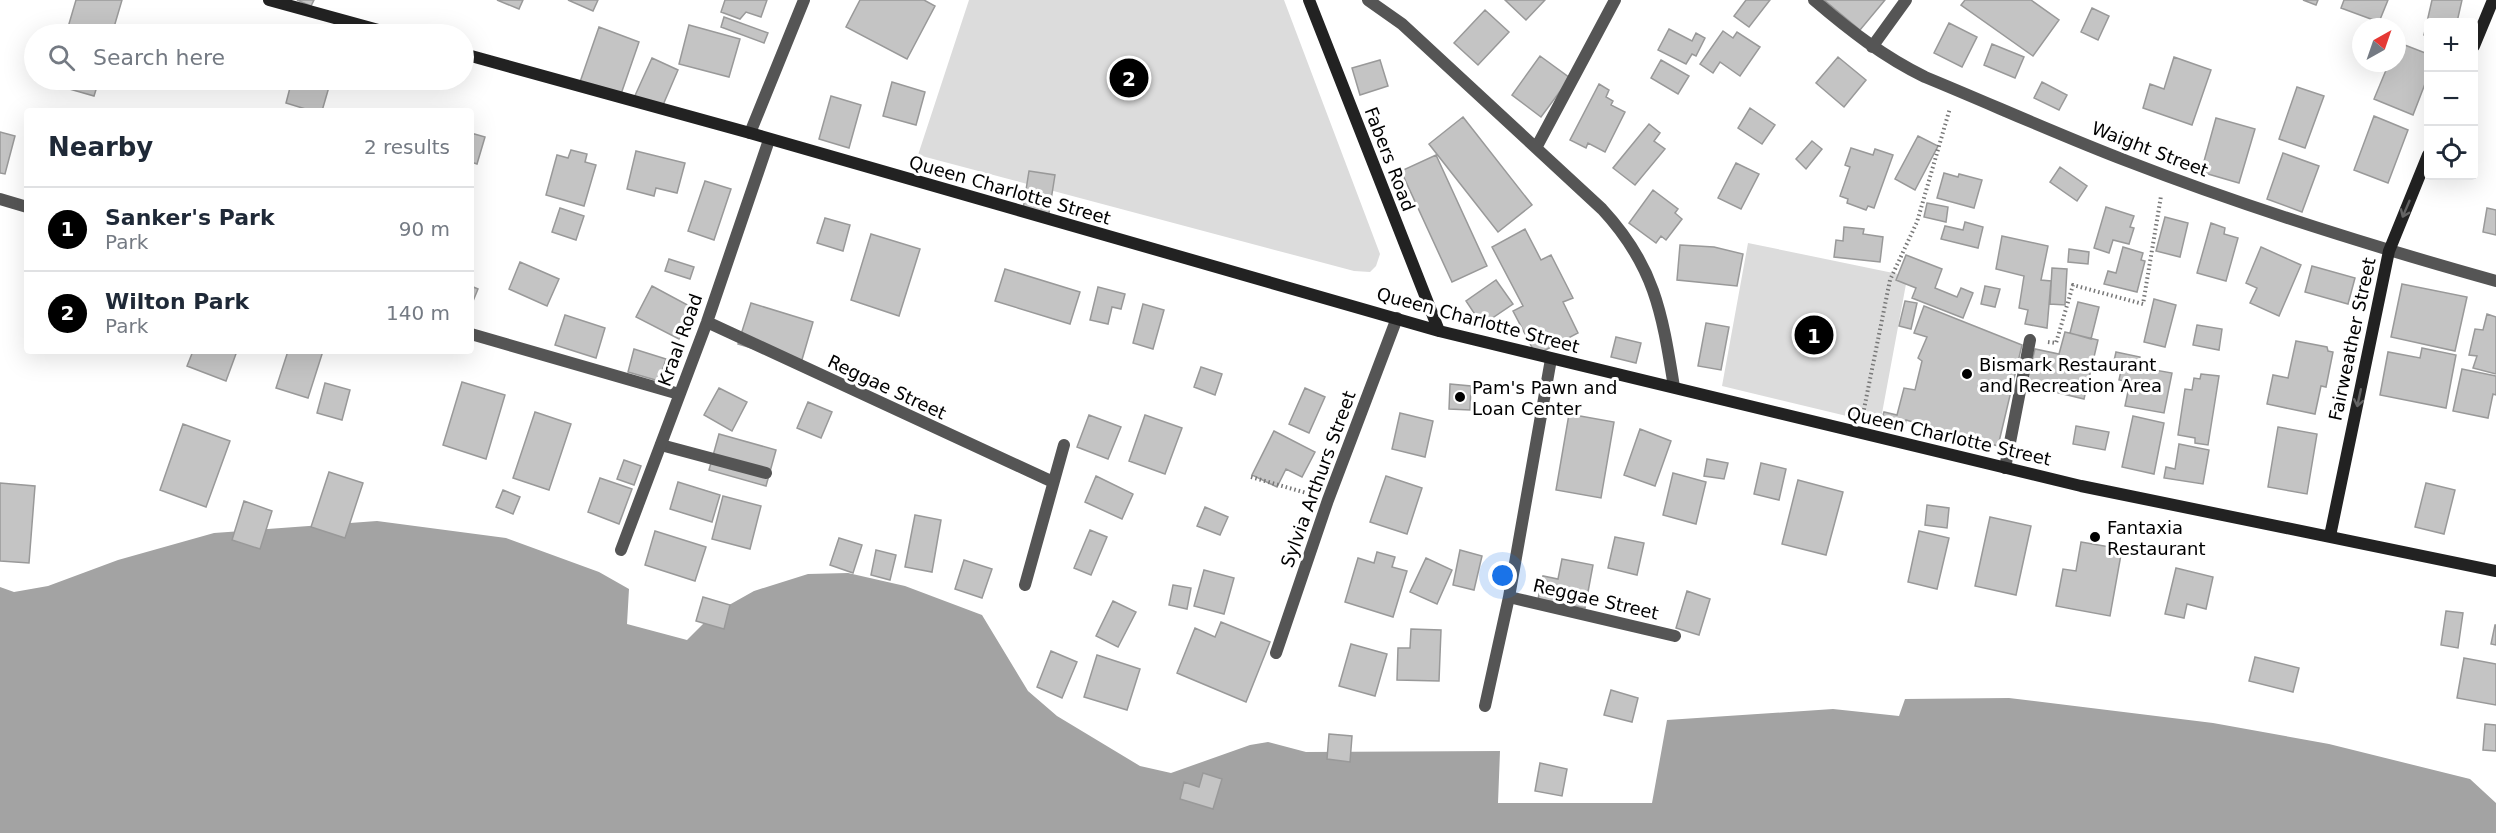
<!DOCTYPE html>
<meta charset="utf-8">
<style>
:root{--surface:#fff;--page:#f2f2f3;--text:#1f2937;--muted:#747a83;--line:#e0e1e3;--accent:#000}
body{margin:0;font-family:"DejaVu Sans",sans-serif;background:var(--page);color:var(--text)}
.controls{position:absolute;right:18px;top:18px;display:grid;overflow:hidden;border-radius:6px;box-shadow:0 6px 24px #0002}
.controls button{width:54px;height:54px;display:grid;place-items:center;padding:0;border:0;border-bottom:2px solid var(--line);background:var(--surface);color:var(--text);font:30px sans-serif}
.compass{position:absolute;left:2352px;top:18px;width:54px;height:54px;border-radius:50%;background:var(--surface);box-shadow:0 6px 24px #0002;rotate:40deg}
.you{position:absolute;left:1503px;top:576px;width:21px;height:21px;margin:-15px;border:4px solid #fff;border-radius:50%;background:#1a73e8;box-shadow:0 0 0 9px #1a73e833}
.badge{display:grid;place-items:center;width:39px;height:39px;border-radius:50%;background:var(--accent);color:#fff;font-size:20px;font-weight:700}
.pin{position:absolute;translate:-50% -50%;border:3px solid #fff;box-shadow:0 2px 6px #0006}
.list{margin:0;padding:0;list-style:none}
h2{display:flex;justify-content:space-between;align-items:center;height:78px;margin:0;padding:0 24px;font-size:26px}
h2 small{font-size:20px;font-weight:400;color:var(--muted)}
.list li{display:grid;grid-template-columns:39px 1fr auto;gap:18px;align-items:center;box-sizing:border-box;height:84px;padding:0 24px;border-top:2px solid var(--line)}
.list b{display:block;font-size:22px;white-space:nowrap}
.list p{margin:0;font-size:20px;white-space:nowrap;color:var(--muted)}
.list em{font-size:20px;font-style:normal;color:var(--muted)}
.icon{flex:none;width:33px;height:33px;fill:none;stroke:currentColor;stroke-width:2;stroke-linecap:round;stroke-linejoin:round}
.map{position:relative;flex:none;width:2496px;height:833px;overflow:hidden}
.search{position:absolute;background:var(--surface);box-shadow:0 6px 24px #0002;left:24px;top:24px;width:450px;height:66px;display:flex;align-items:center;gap:15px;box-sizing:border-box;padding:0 21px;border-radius:33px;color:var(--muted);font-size:22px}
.panel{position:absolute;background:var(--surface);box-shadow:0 6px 24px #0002;left:24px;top:108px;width:450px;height:246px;border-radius:6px}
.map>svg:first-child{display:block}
</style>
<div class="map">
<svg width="2496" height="833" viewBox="0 0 2496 833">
<rect width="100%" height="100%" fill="#fff"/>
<path fill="#dcdcdc" d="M 969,0 L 1284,0 L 1380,254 L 1376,266 L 1370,272 L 1354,271 L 918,155 Z
M 1748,243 L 1898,274 L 1896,280 L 1906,284 L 1880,424 L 1722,386 Z"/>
<path fill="#a3a3a3" d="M 377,521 L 506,538 L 599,572 L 629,589 L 627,624 L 687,640 L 713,614 L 754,591 L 808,574 L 848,573 L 905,586 L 982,615 L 1028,691 L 1057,716 L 1140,766 L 1171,773 L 1250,745 L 1268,742 L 1306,752 L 1500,751 L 1498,803 L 1652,803 L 1667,720 L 1833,709 L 1899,716 L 1905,699 L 2009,698 L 2213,723 L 2329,744 L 2470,779 L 2496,803 L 2496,833 L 0,833 L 0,587 L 14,592 L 48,586 L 118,560 L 214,533 Z"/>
<path fill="#c4c4c4" stroke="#999" stroke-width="1.5" d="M 76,0 L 122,0 L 112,34 L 66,34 Z
M 297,0 L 314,0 L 311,6 Z
M 497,0 L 523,0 L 519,9 Z
M 568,0 L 598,0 L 593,11 Z
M 725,0 L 767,0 L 761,17 L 746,12 L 740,19 L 721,12 Z
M 860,0 L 924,0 L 935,6 L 907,59 L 846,27 Z
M 1505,0 L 1545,0 L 1526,20 Z
M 1746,0 L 1770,0 L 1749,27 L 1734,16 Z
M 1824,0 L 1885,0 L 1860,30 Z
M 1965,0 L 2031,0 L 2059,20 L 2033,56 L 1961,5 Z
M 2303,0 L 2318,0 L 2316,5 Z
M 2344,0 L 2388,0 L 2379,22 L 2341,8 Z
M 2432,0 L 2462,0 L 2457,22 L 2428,22 L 2428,36 L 2424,35 Z
M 2092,8 L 2109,16 L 2098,40 L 2081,32 Z
M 1485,10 L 1509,32 L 1478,65 L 1454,43 Z
M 724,17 L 768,33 L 764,43 L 721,27 Z
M 1949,23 L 1977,37 L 1962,67 L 1934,53 Z
M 689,25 L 740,39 L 729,77 L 679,64 Z
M 599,27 L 639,42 L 620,97 L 580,82 Z
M 1669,29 L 1692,41 L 1696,33 L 1705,38 L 1696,56 L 1692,54 L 1686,64 L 1658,50 Z
M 1723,31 L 1733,38 L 1737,32 L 1760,47 L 1740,76 L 1720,62 L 1713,73 L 1700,64 Z
M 2397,42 L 2428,54 L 2428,76 L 2413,115 L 2374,99 L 2389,63 L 2397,63 Z
M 1992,44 L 2024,57 L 2015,78 L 1984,65 Z
M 1540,56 L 1570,78 L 1541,117 L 1512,95 Z
M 1838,57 L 1866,80 L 1844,107 L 1816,83 Z
M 2174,57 L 2211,70 L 2192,125 L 2143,108 L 2150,84 L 2164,89 Z
M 652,58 L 678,70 L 660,112 L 633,100 Z
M 1380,60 L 1388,86 L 1360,95 L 1352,68 Z
M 1661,60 L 1689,76 L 1678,94 L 1651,78 Z
M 53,80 L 99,80 L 94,96 L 52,84 Z
M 292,80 L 331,80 L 322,111 L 312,111 L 286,103 Z
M 892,82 L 925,92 L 916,125 L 883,116 Z
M 2042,82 L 2067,95 L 2059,110 L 2034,98 Z
M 1599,84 L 1609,90 L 1606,97 L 1613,101 L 1611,105 L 1625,112 L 1605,152 L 1588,143 L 1586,148 L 1570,140 Z
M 2297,87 L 2324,96 L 2305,148 L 2279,139 Z
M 831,96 L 861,105 L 849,148 L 819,139 Z
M 1750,108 L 1775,125 L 1762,144 L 1738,128 Z
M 2374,116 L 2408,130 L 2388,183 L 2354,170 Z
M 1463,117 L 1532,205 L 1498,232 L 1429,144 Z
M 2216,118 L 2255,129 L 2239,183 L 2201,172 Z
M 1649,124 L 1660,133 L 1654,141 L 1665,149 L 1635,185 L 1613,168 Z
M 0,132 L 15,136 L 5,174 L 0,173 Z
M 471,133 L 485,137 L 477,164 L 471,162 Z
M 1918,136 L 1938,146 L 1915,190 L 1895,179 Z
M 1812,141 L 1822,149 L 1806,169 L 1796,159 Z
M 1851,148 L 1873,155 L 1875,149 L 1893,155 L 1874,208 L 1868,206 L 1866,210 L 1847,203 L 1848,199 L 1840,196 L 1850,167 L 1845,165 Z
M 571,150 L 587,154 L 585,162 L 596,165 L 584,206 L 546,195 L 557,155 L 568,158 Z
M 636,151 L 685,163 L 677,193 L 656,188 L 654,196 L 627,189 Z
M 2283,153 L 2319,166 L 2302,212 L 2267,199 Z
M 1436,155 L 1487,266 L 1452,282 L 1401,171 Z
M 1736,163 L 1759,174 L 1741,209 L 1718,198 Z
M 2060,167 L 2087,186 L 2077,201 L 2050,182 Z
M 1029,171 L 1055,175 L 1048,219 L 1022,215 Z
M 1944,173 L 1958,177 L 1959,174 L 1982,180 L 1974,208 L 1937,198 Z
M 705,181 L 731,189 L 714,240 L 688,231 Z
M 1653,190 L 1678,209 L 1675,213 L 1682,219 L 1666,240 L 1661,236 L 1656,243 L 1629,223 Z
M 1927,203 L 1948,207 L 1946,222 L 1924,217 Z
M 2106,207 L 2134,216 L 2130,227 L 2134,228 L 2129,244 L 2113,240 L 2109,253 L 2094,248 Z
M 560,208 L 584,216 L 576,240 L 552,232 Z
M 2487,208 L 2496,210 L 2496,235 L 2483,232 Z
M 2165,217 L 2188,223 L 2180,257 L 2156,251 Z
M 825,218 L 850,225 L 843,251 L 817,243 Z
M 1965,222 L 1983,227 L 1978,248 L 1941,239 L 1945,226 L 1963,230 Z
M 2211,223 L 2225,228 L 2224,234 L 2238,238 L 2226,281 L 2197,273 Z
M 1844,227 L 1864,229 L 1863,234 L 1883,237 L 1880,262 L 1834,257 L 1836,240 L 1843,241 Z
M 1525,229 L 1541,260 L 1551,255 L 1573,298 L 1563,302 L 1578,333 L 1536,355 L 1513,311 L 1523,306 L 1492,247 Z
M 871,234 L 920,249 L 899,316 L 851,300 Z
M 2002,236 L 2048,246 L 2041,280 L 2051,281 L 2047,328 L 2025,324 L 2028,310 L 2019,308 L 2024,276 L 1996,269 Z
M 1680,245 L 1714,247 L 1743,254 L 1737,286 L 1677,280 Z
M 2123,247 L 2143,253 L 2141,260 L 2145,261 L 2137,292 L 2104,284 L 2108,271 L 2116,273 Z
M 2261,247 L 2301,265 L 2279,316 L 2250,303 L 2257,288 L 2246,283 Z
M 2069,249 L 2089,252 L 2088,264 L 2068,262 Z
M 1906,255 L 1942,269 L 1935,288 L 1957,297 L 1961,288 L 1973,293 L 1963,318 L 1912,298 L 1916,288 L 1896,280 Z
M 669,259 L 694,267 L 690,279 L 665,271 Z
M 520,262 L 559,279 L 547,306 L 509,289 Z
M 2312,266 L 2355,278 L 2348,304 L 2305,292 Z
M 2052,268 L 2067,269 L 2065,305 L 2050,304 Z
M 1005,269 L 1080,292 L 1070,324 L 995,301 Z
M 1496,280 L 1513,304 L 1482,325 L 1466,301 Z
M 2402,284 L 2467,297 L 2455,351 L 2391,337 Z
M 471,286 L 478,289 L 471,306 Z
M 652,286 L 695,309 L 679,339 L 636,317 Z
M 1985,286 L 2000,289 L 1995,307 L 1981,304 Z
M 1098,287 L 1125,294 L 1121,309 L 1112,307 L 1108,324 L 1090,320 Z
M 2154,299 L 2176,305 L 2165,347 L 2144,342 Z
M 1905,301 L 1917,303 L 1911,329 L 1899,326 Z
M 2078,302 L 2099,307 L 2091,339 L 2070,333 Z
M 751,303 L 813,322 L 801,363 L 738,344 Z
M 1143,304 L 1164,310 L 1153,349 L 1133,343 Z
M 1924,306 L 2022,345 L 1998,446 L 1906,420 L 1904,431 L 1880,424 L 1884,412 L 1897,415 L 1904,388 L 1915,390 L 1922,361 L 1918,358 L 1927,337 L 1914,333 Z
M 2487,314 L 2496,317 L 2496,374 L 2473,368 L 2477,356 L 2469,355 L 2475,329 L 2483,330 Z
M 565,315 L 605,328 L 596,358 L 555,345 Z
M 1706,323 L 1729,327 L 1721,370 L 1698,366 Z
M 2197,325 L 2222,329 L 2219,350 L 2193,345 Z
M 2065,332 L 2098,340 L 2084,399 L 2026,385 L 2035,349 L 2059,354 Z
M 1616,337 L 1641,343 L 1636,363 L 1611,357 Z
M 2296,341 L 2327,347 L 2328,351 L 2333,352 L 2326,387 L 2321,386 L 2315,414 L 2267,404 L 2273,375 L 2288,378 Z
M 2422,348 L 2456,355 L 2446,408 L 2380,395 L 2388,352 L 2420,358 Z
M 634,349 L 666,359 L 659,381 L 628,372 Z
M 193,351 L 237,351 L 226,381 L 187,366 Z
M 288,351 L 323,351 L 308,398 L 276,388 Z
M 2116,352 L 2140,357 L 2138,367 L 2172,373 L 2164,413 L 2125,406 L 2130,382 L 2119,380 L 2122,366 L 2113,365 Z
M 1201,367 L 1222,374 L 1215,395 L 1194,387 Z
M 2462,369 L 2496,376 L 2496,395 L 2493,394 L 2488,418 L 2453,411 Z
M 2201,374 L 2219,376 L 2208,445 L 2195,443 L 2195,438 L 2178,435 L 2185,389 L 2192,390 L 2194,378 L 2200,379 Z
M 462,382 L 505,395 L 486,459 L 443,445 Z
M 325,383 L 350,390 L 342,420 L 317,413 Z
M 1450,384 L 1471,386 L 1470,410 L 1449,409 Z
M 719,388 L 747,402 L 732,431 L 704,415 Z
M 1305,388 L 1325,397 L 1309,433 L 1289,424 Z
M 808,402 L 832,412 L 821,438 L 797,428 Z
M 535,412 L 571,424 L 549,490 L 513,478 Z
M 1400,413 L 1433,421 L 1425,457 L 1392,449 Z
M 1569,414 L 1614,422 L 1601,498 L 1556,490 Z
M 1089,415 L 1121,427 L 1108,459 L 1077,447 Z
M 1145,415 L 1182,428 L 1165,474 L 1129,461 Z
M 2133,416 L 2164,423 L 2154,474 L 2122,467 Z
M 183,424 L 230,441 L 206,507 L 160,490 Z
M 2076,426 L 2109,432 L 2105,450 L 2073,444 Z
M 2278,427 L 2317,434 L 2307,494 L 2268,487 Z
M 1640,429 L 1671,441 L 1655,486 L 1624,475 Z
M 1274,431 L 1315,452 L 1302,477 L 1286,469 L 1277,487 L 1252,475 Z
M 719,434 L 776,450 L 766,486 L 709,470 Z
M 2179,444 L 2209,450 L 2203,484 L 2164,478 L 2166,467 L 2175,469 Z
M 1707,459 L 1728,463 L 1724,479 L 1704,476 Z
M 624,460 L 641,466 L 634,485 L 617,479 Z
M 1761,463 L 1786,469 L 1779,500 L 1754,494 Z
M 329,472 L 363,483 L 345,538 L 311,527 Z
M 1673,473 L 1706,482 L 1696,524 L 1663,515 Z
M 1096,476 L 1133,494 L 1122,519 L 1085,502 Z
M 1386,476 L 1422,488 L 1407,534 L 1370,522 Z
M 600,478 L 632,489 L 619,524 L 588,512 Z
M 1798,480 L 1843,492 L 1826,555 L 1782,544 Z
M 678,482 L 720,495 L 712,522 L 670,509 Z
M 0,483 L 35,486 L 29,563 L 0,561 Z
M 2426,483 L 2455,490 L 2444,534 L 2415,527 Z
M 503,490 L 520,497 L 513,514 L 496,507 Z
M 723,496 L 761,506 L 750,549 L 712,539 Z
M 244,501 L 272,511 L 260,549 L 232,540 Z
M 1927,505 L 1949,508 L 1947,528 L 1925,525 Z
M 1205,507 L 1228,517 L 1220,535 L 1197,526 Z
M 915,515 L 941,520 L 932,572 L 905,567 Z
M 1990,517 L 2031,526 L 2016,595 L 1975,586 Z
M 1090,530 L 1107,537 L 1091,575 L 1074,568 Z
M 655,531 L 706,547 L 695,581 L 645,565 Z
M 1919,531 L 1949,538 L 1937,589 L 1908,582 Z
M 1615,537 L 1644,543 L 1637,575 L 1608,568 Z
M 839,538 L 862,545 L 853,573 L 830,565 Z
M 2081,542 L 2122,549 L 2110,616 L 2056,606 L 2063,569 L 2076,571 Z
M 876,550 L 896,555 L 890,580 L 871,575 Z
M 1460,550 L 1482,556 L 1474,590 L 1453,585 Z
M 1377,552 L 1395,557 L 1392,567 L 1407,571 L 1393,617 L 1345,602 L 1358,558 L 1374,563 Z
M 1426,558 L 1452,570 L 1437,604 L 1410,592 Z
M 1562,559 L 1593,565 L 1585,608 L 1538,599 L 1543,576 L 1558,579 Z
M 964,560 L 992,569 L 982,598 L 955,589 Z
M 2176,568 L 2213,577 L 2206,609 L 2187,604 L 2184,618 L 2165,614 Z
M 1204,570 L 1234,578 L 1224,614 L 1194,606 Z
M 1173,585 L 1191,588 L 1187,609 L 1169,605 Z
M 1687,591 L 1710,599 L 1699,635 L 1676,628 Z
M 703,597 L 730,605 L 724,629 L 696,621 Z
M 1113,601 L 1136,612 L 1118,647 L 1096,636 Z
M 2446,611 L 2463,613 L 2458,648 L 2441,645 Z
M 1221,622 L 1270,642 L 1246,702 L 1177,673 L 1195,628 L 1215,637 Z
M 2495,625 L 2496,625 L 2496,645 L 2491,644 Z
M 1411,629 L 1441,630 L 1439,681 L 1397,680 L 1398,648 L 1410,648 Z
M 1351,644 L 1387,654 L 1375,696 L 1339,686 Z
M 1051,651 L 1077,662 L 1062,698 L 1037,687 Z
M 1097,655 L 1140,669 L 1127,710 L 1084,697 Z
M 2255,657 L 2299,668 L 2293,692 L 2249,681 Z
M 2464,658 L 2496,664 L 2496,705 L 2457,698 Z
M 1611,690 L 1638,698 L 1632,722 L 1604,715 Z
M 2485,724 L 2496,725 L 2496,751 L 2483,750 Z
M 1329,734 L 1352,736 L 1350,762 L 1327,759 Z
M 1540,763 L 1567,769 L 1562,796 L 1535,791 Z
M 1203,773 L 1222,779 L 1213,809 L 1180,799 L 1184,782 L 1199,787 Z"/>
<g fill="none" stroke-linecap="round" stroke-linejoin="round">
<path stroke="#777" stroke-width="4" stroke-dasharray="1.5 3" stroke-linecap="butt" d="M 2048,342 L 2056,343 L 2073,285 L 2143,304 L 2161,196
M 1863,414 L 1890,280 L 1917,222 L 1950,108
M 1251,477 L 1310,494"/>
<path stroke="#555" stroke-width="12" d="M 661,445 L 766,473
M 2005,468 L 2030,340"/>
<path stroke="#555" stroke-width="12" d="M 1368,0 L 1402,24 L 1602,209 C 1655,266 1662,313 1674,387
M 1814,0 C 1849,30 1884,57 1925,77 C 1993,105 2059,135 2127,161 C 2248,208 2371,246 2496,281
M 1872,47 L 1906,0
M 750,133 L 804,0
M 1536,148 L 1615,0
M 0,199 L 27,207
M 707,322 L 1053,482
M 471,334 L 679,394
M 621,550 L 707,322 L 769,140
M 1025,585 L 1064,445
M 1509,597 L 1675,636
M 1276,653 L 1328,500 L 1397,318
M 1485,706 L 1509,597 L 1551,359"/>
<path stroke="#222" stroke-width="12" d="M 269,0 L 393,34
M 1309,0 L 1439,331
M 2474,46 L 2493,0
M 464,54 L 750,133 L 1439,331 L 2081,486 L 2496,571
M 2330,536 L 2389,251 L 2428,155"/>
</g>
<defs><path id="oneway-shaft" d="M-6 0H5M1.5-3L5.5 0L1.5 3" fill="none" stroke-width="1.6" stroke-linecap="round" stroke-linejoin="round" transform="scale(1.5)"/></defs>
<g stroke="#646464">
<use href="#oneway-shaft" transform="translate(2406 209) rotate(113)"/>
<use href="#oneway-shaft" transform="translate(2359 398) rotate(102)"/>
</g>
<g fill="#000" stroke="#fff" stroke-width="2">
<circle cx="1967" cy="374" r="6"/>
<circle cx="1460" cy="397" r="6"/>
<circle cx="2095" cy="537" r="6"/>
</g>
<g text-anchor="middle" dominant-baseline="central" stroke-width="6" stroke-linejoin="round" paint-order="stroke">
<g font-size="18" fill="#000" stroke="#fff">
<text transform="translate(2150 149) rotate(21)">Waight Street</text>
<text transform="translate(1390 159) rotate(69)">Fabers Road</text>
<text transform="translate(1010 190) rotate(16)">Queen Charlotte Street</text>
<text transform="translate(1478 320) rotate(15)">Queen Charlotte Street</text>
<text transform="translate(2352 339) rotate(-78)">Fairweather Street</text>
<text transform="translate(680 340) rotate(-70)">Kraal Road</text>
<text transform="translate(887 387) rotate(25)">Reggae Street</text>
<text transform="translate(1949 436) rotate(13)">Queen Charlotte Street</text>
<text transform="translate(1318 479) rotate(-70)">Sylvia Arthurs Street</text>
<text transform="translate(1596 599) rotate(13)">Reggae Street</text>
</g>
<g font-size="18" fill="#000" stroke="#fff" text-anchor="start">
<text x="1979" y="364">Bismark Restaurant<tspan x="1979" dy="21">and Recreation Area</tspan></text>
<text x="1472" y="387">Pam's Pawn and<tspan x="1472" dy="21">Loan Center</tspan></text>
<text x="2107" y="527">Fantaxia<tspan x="2107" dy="21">Restaurant</tspan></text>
</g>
</g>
</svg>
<div class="controls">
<button>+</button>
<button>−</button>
<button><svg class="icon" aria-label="locate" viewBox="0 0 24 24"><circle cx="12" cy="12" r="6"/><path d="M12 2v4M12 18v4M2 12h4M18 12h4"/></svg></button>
</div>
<svg class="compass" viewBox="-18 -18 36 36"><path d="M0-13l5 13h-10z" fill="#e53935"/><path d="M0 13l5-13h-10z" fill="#747a83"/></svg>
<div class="you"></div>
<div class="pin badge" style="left:1814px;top:335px">1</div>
<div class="pin badge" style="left:1129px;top:78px">2</div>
<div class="search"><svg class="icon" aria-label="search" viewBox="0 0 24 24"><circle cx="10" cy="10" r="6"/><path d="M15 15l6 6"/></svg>Search here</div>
<section class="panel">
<h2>Nearby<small>2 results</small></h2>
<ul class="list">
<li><span class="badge">1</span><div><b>Sanker's Park</b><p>Park</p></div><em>90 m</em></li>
<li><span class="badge">2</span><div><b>Wilton Park</b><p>Park</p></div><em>140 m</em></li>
</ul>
</section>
</div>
